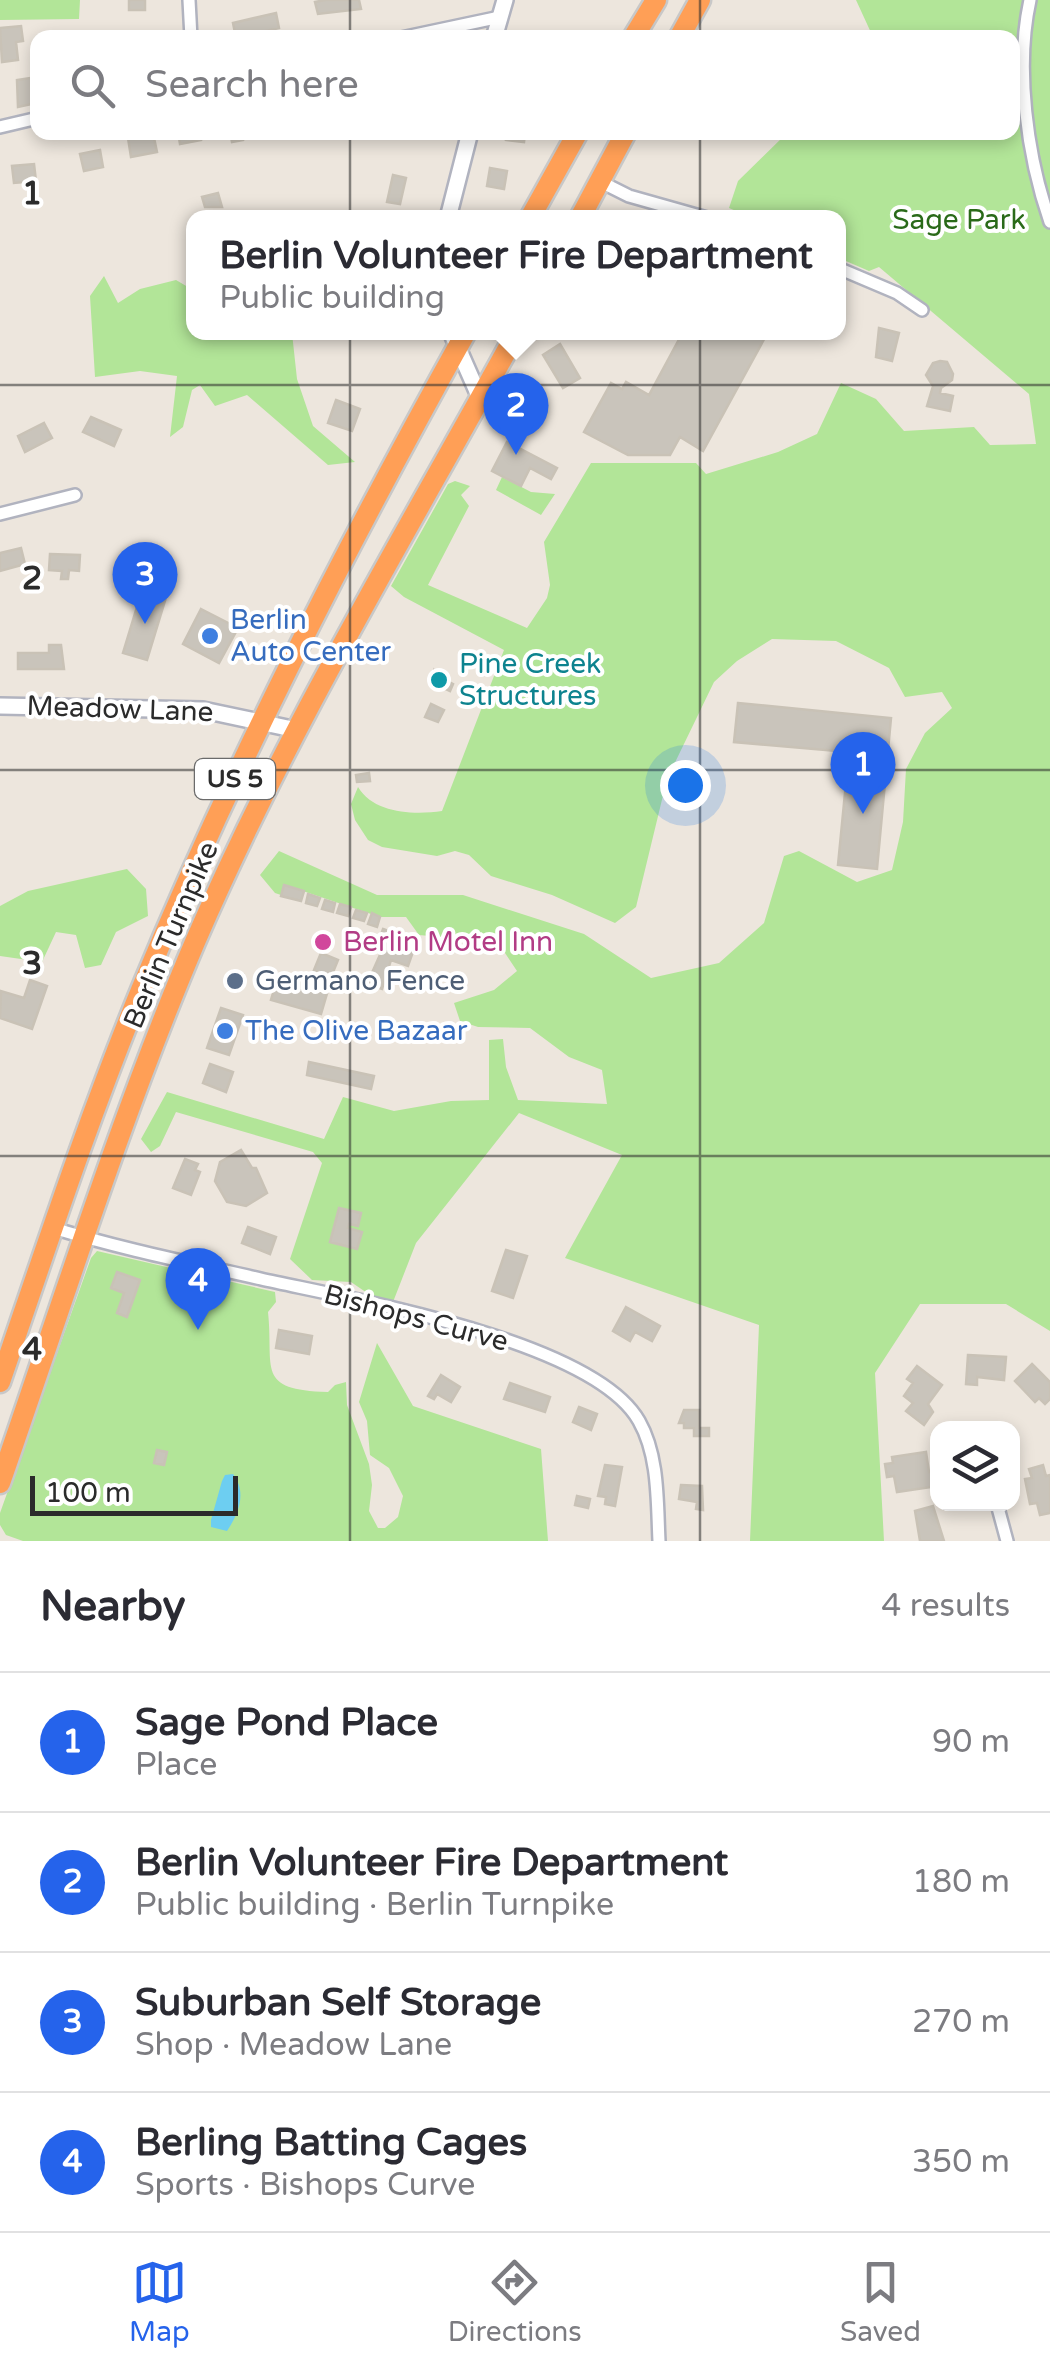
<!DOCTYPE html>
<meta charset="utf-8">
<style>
:root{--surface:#fff;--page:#f7f7f7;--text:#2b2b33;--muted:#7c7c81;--line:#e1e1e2;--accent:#2563eb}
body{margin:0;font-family:"Varela Round",sans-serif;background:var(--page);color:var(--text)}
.controls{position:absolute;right:30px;bottom:30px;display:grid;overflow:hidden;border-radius:20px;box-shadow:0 5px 15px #0003}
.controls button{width:90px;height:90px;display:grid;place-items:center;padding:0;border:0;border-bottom:2px solid var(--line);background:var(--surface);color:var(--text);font:50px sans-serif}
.scale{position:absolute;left:30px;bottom:25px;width:208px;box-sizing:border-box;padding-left:10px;border:5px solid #2b2b2b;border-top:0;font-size:28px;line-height:35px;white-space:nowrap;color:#2b2b2b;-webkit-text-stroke:8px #fff;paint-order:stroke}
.you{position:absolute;left:685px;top:785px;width:35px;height:35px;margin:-25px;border:8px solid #fff;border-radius:50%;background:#1a73e8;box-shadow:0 0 0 15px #1a73e833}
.badge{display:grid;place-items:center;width:65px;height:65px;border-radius:50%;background:var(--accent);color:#fff;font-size:32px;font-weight:700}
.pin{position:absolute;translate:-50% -82px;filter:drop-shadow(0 2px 5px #0008)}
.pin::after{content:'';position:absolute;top:52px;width:35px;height:30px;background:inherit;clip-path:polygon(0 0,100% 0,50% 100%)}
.popup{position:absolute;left:186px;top:210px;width:660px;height:130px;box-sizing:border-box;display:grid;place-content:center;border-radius:20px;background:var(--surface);filter:drop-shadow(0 2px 8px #0005);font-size:32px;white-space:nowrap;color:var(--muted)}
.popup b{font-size:38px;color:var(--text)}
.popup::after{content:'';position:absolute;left:50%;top:100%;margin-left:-20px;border:20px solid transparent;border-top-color:var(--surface)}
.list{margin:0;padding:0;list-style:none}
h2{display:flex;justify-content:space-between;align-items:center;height:130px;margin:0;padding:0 40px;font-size:42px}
h2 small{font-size:32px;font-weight:400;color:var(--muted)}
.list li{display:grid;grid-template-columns:65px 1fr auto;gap:30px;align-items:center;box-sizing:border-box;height:140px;padding:0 40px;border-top:2px solid var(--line)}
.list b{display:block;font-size:38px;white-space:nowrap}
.list p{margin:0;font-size:32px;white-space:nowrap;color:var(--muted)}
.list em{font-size:32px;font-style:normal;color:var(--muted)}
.icon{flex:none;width:55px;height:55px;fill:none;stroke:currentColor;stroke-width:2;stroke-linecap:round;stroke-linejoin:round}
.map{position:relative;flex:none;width:1050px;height:1541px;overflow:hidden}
.search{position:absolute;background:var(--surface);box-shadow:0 5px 15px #0003;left:30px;right:30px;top:30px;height:110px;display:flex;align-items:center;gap:25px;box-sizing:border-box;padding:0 35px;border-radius:20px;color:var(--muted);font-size:38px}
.sheet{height:690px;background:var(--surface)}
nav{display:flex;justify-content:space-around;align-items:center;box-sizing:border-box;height:140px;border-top:2px solid var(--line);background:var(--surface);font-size:28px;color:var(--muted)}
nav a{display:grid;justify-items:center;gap:5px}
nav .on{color:var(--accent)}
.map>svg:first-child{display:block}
</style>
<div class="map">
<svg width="1050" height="1541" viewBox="0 0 1050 1541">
<rect width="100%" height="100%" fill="#ede6dd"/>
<path fill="#b2e598" d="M 0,0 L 80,0 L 79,19 L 0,20 Z
M 856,0 L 1050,0 L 1050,1331 L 1006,1304 L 920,1304 L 875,1373 L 884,1541 L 750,1541 L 759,1325 L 565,1258 L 622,1155 L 519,1113 L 416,1243 L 393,1302 L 370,1295 L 351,1282 L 312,1280 L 290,1259 L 322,1163 L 313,1152 L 176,1112 L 160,1146 L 151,1152 L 141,1139 L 167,1092 L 324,1139 L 343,1097 L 394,1111 L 451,1101 L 489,1100 L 489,1040 L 503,1039 L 506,1067 L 518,1100 L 607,1104 L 602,1070 L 569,1057 L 530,1028 L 478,1027 L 460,1021 L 454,1003 L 494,990 L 517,971 L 503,950 L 452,938 L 419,935 L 406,917 L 380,917 L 285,885 L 281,895 L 275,893 L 260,875 L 279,851 L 377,895 L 463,895 L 584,934 L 651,978 L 719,963 L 764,923 L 784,856 L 799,851 L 857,882 L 892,870 L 903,822 L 906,769 L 925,733 L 952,708 L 942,692 L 905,697 L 889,668 L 836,641 L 772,639 L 737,661 L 714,682 L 667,779 L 636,907 L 615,923 L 552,895 L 491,876 L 469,855 L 455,851 L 437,856 L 382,847 L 368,840 L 355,820 L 351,804 L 358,787 C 374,814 415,815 442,811 L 504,650 L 404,597 L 391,586 L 448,484 L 455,481 L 470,486 L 461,495 L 469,506 L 428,585 L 527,628 L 547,598 L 550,585 L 544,542 L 591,463 L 696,463 L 706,474 L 778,452 L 817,434 L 841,383 L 876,399 L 904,431 L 974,427 L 990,445 L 1036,444 L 1029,394 L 879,267 L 869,271 L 839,258 L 838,218 L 750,217 L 729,208 L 738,181 L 787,133 L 1012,132 L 1012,38 L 873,37 Z
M 104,276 L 118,303 L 140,289 L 176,280 L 193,290 L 194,332 L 292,333 L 297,379 L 313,426 L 355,462 L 328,465 L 247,395 L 215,406 L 200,385 L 192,390 L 183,427 L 170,437 L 177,376 L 140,371 L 95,377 L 90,296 Z
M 502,477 L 531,492 L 555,494 L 541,515 L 496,490 Z
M 127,869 L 146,889 L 148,916 L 116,932 L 101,965 L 85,968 L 76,935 L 56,932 L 42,962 L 0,956 L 0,906 L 28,891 Z
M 97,1251 L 275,1292 L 276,1302 L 268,1312 C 274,1369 255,1390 328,1392 L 335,1385 L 346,1382 L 347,1405 L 369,1464 L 372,1485 L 369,1511 L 378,1528 L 385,1528 L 398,1517 L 403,1496 L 389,1468 L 370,1455 L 367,1421 L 359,1402 L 377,1343 L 413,1406 L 541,1449 L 548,1541 L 23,1541 L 6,1535 L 0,1525 L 0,1513 L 91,1258 Z"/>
<path fill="#6dcef1" d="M 233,1474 C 247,1492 239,1513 227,1531 L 211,1527 L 211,1520 L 222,1481 L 225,1475 Z"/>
<path fill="#c9c4bb" stroke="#c9c2b6" stroke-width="2.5" d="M 129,0 L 145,0 L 145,10 L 129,10 Z
M 325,0 L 359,0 L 361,9 L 318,14 L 315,2 Z
M 276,13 L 279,28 L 236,38 L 233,23 Z
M 21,26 L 23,41 L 16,42 L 18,60 L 2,62 L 0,28 Z
M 31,78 L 36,103 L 18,107 L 17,80 Z
M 178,132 L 200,132 L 201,140 L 180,144 Z
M 230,132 L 242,132 L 243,140 L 232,142 Z
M 530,132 L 525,134 L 524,142 L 506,140 L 507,134 L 502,134 Z
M 153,133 L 157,152 L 131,157 L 128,138 Z
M 100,150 L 103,167 L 84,171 L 80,154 Z
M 34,164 L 36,181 L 14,183 L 12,166 Z
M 490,168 L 507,171 L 504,189 L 487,186 Z
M 393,175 L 406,178 L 400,204 L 387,202 Z
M 218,193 L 222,207 L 205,207 L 202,197 Z
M 879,328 L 899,333 L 892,361 L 876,357 Z
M 683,332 L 768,332 L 703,451 L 680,437 L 670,455 L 628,455 L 584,432 L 611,383 L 622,389 L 626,382 L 649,395 Z
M 560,344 L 580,378 L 563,388 L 543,355 Z
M 940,361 L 947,362 L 953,374 L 952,380 L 941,388 L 940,393 L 953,396 L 950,411 L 927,406 L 933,386 L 926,375 L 933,363 Z
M 336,400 L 360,409 L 352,431 L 328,423 Z
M 91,417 L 121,430 L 114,446 L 83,432 Z
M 44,423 L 52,438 L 25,452 L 18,436 Z
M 507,442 L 557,468 L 551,479 L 530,468 L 521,486 L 492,471 Z
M 21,548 L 25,564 L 0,571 L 0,553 Z
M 50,554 L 80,555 L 79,571 L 69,570 L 68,579 L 61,579 L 62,571 L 49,570 Z
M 143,587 L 167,594 L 147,660 L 123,653 Z
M 201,609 L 238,628 L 219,663 L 183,644 Z
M 49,645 L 61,645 L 64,669 L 18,669 L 18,653 L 49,653 Z
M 434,671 L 436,675 L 453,684 L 450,691 L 431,682 Z
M 738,703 L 891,718 L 877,869 L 838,865 L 848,762 L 837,751 L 734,742 Z
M 431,704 L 444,710 L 438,722 L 425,717 Z
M 369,773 L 370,781 L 357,782 L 356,775 Z
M 284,885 L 304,891 L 301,901 L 281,896 Z
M 308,894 L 320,898 L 317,906 L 306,903 Z
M 325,900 L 335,903 L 333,912 L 322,909 Z
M 340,904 L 351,907 L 348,916 L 337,913 Z
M 356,910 L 367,913 L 364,921 L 353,918 Z
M 372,913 L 380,917 L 377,927 L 368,924 Z
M 383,929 L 408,938 L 406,943 L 415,946 L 408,966 L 391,960 L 382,989 L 367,984 L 383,948 L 377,946 Z
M 321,953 L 338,960 L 331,977 L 314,970 Z
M 233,971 L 243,974 L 237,991 L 227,988 Z
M 278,976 L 328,990 L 321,1014 L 271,1000 Z
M 30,980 L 47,986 L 32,1029 L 0,1018 L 1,991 L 24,998 Z
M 221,1008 L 243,1015 L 229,1055 L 207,1048 Z
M 309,1062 L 374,1076 L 371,1089 L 307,1075 Z
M 210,1064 L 233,1072 L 226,1092 L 203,1083 Z
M 241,1150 L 252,1168 L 256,1168 L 267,1193 L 246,1206 L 227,1202 L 215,1181 L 220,1162 Z
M 185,1159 L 198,1164 L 195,1170 L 200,1172 L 191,1195 L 173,1188 Z
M 339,1208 L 361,1213 L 358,1226 L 349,1224 L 348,1228 L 362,1232 L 357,1249 L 330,1242 Z
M 248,1227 L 276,1237 L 270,1254 L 242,1243 Z
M 506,1250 L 527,1256 L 513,1298 L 492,1291 Z
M 117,1272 L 140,1280 L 127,1317 L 117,1313 L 124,1293 L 111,1288 Z
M 626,1307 L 660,1326 L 652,1341 L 635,1332 L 630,1341 L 613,1331 Z
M 279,1330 L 312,1336 L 309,1354 L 276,1348 Z
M 968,1355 L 1006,1357 L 1004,1380 L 977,1377 L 977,1385 L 966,1384 Z
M 1032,1364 L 1050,1382 L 1050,1399 L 1045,1404 L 1039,1398 L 1035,1402 L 1015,1381 Z
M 917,1366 L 942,1385 L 928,1404 L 933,1412 L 924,1425 L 906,1411 L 913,1403 L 904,1396 L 913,1383 L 907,1379 Z
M 441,1375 L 460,1387 L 451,1402 L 437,1394 L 434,1399 L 428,1396 Z
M 510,1383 L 550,1397 L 545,1412 L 504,1399 Z
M 579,1407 L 597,1414 L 591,1430 L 573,1422 Z
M 684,1410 L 699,1410 L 699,1428 L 709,1428 L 709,1436 L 694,1436 L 694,1428 L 684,1428 L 684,1423 L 679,1423 Z
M 157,1450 L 167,1452 L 164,1465 L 154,1463 Z
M 926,1452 L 929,1472 L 936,1470 L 938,1486 L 897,1492 L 894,1476 L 887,1477 L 885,1464 L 893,1463 L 892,1457 Z
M 605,1465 L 622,1467 L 615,1506 L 605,1504 L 606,1497 L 598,1496 Z
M 1043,1465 L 1046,1476 L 1050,1475 L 1050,1513 L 1040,1515 L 1037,1503 L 1030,1504 L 1025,1479 L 1032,1478 L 1029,1469 Z
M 681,1485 L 702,1486 L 703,1510 L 696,1509 L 697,1502 L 679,1499 Z
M 577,1496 L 590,1499 L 588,1508 L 575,1505 Z
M 933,1506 L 944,1541 L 920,1541 L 915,1511 Z"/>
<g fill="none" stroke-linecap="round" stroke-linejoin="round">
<defs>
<path id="street" d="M 189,0 L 191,38
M 1030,0 C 1015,68 1027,156 1050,222
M 401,38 L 500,17
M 0,127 L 38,118
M 599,181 L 629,196 L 707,218
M 838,268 L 897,293 L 922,310
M 0,514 L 75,495
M 53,1228 C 122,1249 191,1263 261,1279 C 350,1299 593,1340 639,1421 C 659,1456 657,1502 659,1541
M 997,1504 L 1007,1541"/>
<path id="secondary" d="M 494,38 L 505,0
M 448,218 L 470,132
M 451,332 L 480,398
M 0,706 L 203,710 L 297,730"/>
<path id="highway" d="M 633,38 L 656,0
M 679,38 L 700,0
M 530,218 L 578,132
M 580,218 L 626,132
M 0,1382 C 45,1251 88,1119 141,990 C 234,765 347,546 466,332
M 0,1483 C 63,1302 120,1118 195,942 C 286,731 406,534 517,332"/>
</defs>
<use href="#street" stroke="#b1b3bf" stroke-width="16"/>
<use href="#secondary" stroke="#b1b3bf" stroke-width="20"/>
<use href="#highway" stroke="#c8c8c8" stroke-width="25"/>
<use href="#street" stroke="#fff" stroke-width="11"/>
<use href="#secondary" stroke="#fff" stroke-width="15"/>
<use href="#highway" stroke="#ff9f56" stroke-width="20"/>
</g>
<path fill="none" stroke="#2b2b2b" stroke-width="2.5" stroke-opacity="0.55" d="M 350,0 L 350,38M 700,0 L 700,38M 350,132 L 350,1541M 700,132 L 700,1541M 0,385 L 1050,385M 0,770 L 1050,770M 0,1156 L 1050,1156"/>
<g fill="#3f7fe0" stroke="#fff" stroke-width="4">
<circle cx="210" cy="636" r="10"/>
<circle cx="225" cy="1031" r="10"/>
</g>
<circle fill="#0f9aa8" stroke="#fff" stroke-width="4" cx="439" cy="680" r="10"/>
<circle fill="#d1479c" stroke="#fff" stroke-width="4" cx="323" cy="942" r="10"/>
<circle fill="#5c6f8a" stroke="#fff" stroke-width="4" cx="235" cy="981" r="10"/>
<g text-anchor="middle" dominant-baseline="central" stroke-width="8" stroke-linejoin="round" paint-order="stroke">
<rect fill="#fff" stroke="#6b6b6b" stroke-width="2.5" x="195" y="759" width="80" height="40" rx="8"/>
<g font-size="25" font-weight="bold" fill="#2b2b2b">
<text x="235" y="779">US 5</text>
</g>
<g font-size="28" fill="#2a6a19" stroke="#fff">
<text x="959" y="220">Sage Park</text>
</g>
<g font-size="28" fill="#366cbe" stroke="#fff" text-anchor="start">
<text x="230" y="620">Berlin<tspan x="230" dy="32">Auto Center</tspan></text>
<text x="245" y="1031">The Olive Bazaar</text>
</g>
<g font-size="28" fill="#0d838f" stroke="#fff" text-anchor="start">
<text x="459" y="664">Pine Creek<tspan x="459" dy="32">Structures</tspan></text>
</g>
<g font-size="28" fill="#2b2b2b" stroke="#fff">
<text transform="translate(120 709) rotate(2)">Meadow Lane</text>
<text transform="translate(171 935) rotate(-67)">Berlin Turnpike</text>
<text transform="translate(416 1318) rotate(15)">Bishops Curve</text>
</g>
<g font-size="28" fill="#b23c85" stroke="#fff" text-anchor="start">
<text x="343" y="942">Berlin Motel Inn</text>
</g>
<g font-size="28" fill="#4e5e75" stroke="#fff" text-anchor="start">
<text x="255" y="981">Germano Fence</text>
</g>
</g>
<g font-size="32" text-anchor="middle" font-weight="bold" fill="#2b2b2b" stroke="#fff" stroke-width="8" stroke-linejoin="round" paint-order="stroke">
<text x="32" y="204">1</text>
<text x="32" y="589">2</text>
<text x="32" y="974">3</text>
<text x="32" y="1360">4</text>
</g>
</svg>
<div class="controls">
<button><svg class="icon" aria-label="layers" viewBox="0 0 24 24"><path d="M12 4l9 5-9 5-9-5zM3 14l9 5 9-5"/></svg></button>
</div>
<div class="scale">100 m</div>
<div class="you"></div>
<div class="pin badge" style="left:863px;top:814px">1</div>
<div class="pin badge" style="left:516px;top:455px">2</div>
<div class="popup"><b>Berlin Volunteer Fire Department</b>Public building</div>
<div class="pin badge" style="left:145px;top:624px">3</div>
<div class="pin badge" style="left:198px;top:1330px">4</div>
<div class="search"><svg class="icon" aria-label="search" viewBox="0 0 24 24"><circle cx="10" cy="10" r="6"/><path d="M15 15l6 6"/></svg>Search here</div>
</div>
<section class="sheet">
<h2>Nearby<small>4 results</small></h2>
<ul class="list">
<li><span class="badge">1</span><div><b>Sage Pond Place</b><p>Place</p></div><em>90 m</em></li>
<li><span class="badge">2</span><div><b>Berlin Volunteer Fire Department</b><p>Public building · Berlin Turnpike</p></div><em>180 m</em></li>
<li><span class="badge">3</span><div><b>Suburban Self Storage</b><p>Shop · Meadow Lane</p></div><em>270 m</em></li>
<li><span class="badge">4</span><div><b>Berling Batting Cages</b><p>Sports · Bishops Curve</p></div><em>350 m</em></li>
</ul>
</section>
<nav>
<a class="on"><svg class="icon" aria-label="map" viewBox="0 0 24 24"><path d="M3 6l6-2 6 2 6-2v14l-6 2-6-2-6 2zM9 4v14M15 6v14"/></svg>Map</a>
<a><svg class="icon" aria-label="directions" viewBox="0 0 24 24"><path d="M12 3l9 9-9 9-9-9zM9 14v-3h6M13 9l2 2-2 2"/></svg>Directions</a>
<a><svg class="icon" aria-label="saved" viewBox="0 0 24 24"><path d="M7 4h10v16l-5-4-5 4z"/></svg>Saved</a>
</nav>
